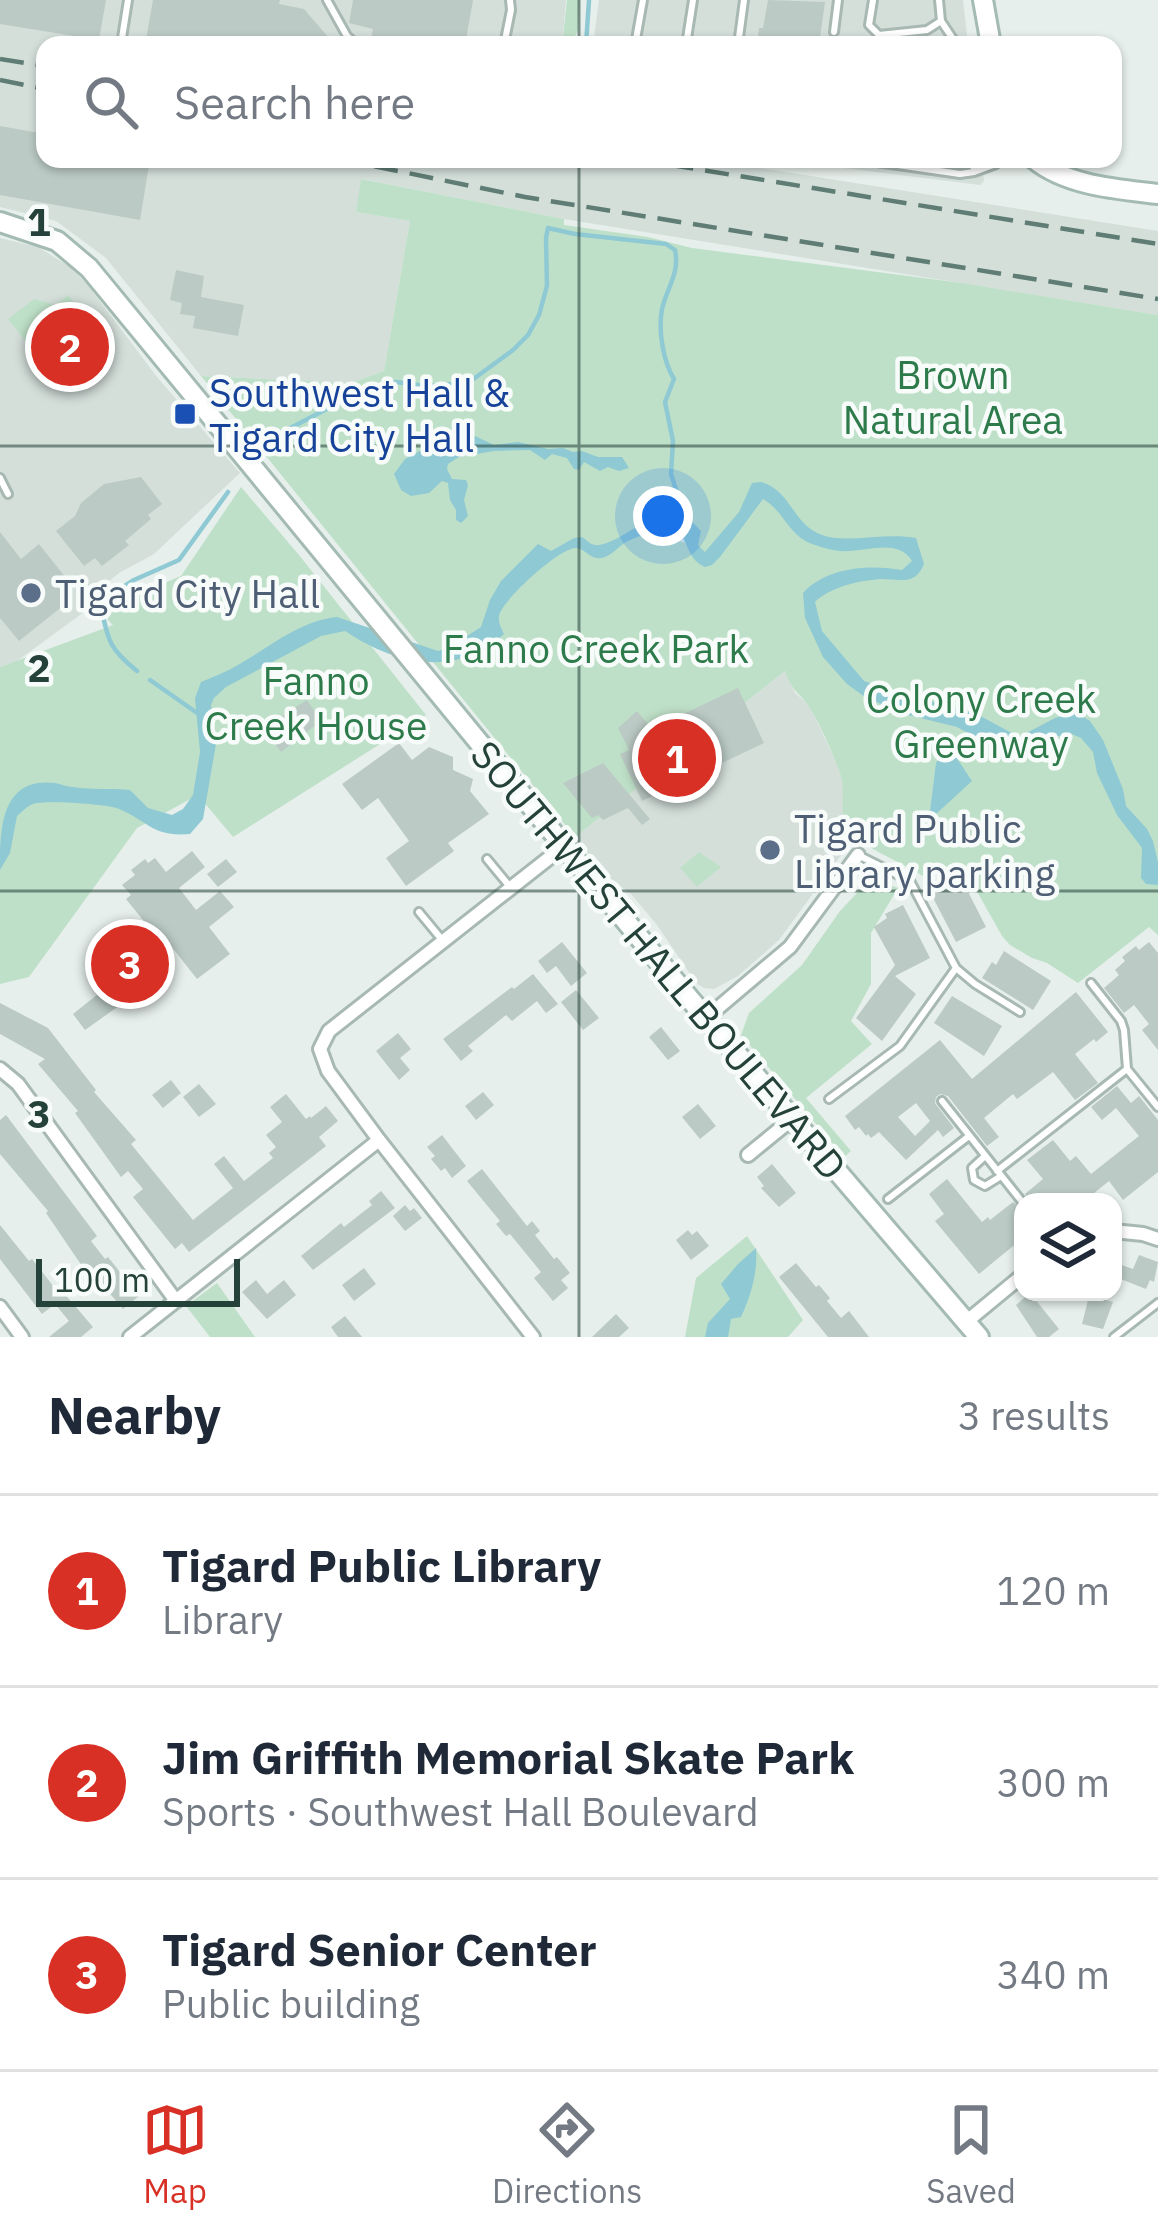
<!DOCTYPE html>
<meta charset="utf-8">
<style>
:root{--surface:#fff;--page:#f2f2f3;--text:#1f2937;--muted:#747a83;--line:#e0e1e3;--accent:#d93025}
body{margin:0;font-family:"IBM Plex Sans",sans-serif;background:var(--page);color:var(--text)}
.controls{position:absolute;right:36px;bottom:36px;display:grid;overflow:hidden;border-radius:24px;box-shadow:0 3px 9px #0004}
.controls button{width:108px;height:108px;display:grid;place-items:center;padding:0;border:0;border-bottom:3px solid var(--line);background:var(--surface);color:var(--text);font:60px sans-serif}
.scale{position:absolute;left:36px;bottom:30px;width:204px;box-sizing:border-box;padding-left:12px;border:6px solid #24423a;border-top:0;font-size:33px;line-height:42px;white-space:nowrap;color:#24423a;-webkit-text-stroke:9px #f7fbf9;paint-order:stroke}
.you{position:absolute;left:663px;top:516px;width:42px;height:42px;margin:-30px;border:9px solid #fff;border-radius:50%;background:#1a73e8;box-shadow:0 0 0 18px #1a73e833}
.badge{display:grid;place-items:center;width:78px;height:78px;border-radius:50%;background:var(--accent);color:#fff;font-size:39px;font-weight:700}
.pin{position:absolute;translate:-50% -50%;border:6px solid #fff;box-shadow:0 3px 12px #0006}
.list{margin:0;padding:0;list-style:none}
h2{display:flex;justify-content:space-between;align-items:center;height:156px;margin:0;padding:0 48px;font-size:51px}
h2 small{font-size:39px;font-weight:400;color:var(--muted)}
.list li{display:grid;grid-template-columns:78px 1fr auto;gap:36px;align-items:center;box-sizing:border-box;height:192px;padding:0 48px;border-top:3px solid var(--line)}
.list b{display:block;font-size:45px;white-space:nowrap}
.list p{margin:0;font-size:39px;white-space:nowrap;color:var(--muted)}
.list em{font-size:39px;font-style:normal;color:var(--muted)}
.icon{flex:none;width:66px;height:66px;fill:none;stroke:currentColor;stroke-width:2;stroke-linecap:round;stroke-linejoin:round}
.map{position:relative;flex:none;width:1158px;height:1337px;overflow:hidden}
.search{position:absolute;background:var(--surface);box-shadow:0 3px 9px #0004;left:36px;right:36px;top:36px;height:132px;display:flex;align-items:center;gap:30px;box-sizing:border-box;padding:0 42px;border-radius:24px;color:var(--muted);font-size:45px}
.sheet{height:732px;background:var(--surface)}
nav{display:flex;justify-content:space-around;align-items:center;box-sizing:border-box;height:168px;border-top:3px solid var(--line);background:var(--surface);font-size:33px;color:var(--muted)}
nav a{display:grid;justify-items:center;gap:6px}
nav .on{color:var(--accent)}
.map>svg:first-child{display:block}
</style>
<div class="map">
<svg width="1158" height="1337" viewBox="0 0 1158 1337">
<rect width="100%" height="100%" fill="#e6efeb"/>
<path fill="#d4dfda" d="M 0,0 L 566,0 L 562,45 L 45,45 L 45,159 L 703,159 L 1158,231 L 1158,315 L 564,219 L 362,179 L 356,212 L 410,221 L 384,371 L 351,383 L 201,376 L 106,258 L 56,221 L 0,207 Z
M 599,0 L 963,0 L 968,45 L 593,45 Z
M 772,159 L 981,159 L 984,181 L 980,185 Z
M 0,238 L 38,247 L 70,267 L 87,284 L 157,377 L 240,473 L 154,554 L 119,573 L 95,593 L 84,612 L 17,661 L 0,667 Z
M 785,671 L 795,693 L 807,703 L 813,713 L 838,766 L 845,786 L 843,820 L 855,836 L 779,940 L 738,976 L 714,989 L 704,988 L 697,984 L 657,925 L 632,895 L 606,875 L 575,837 Z"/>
<path fill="#bfe0c8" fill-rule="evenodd" d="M 567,0 L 580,0 L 578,30 L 571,45 L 562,45 Z
M 361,179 L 564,219 L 564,225 L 648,237 L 692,248 L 962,283 L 1158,315 L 1158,935 L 1149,927 L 1078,983 L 1047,963 L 1032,958 L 1010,945 L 1002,936 L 970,879 C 956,866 940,867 924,877 C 906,863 855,846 845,825 C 839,812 847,789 839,770 C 831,750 822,728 811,710 C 801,692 793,695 785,671 L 575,837 L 201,376 L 351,383 L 384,371 L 410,221 L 356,212 ZM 658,492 L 668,495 L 689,544 L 679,541 L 649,494 Z
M 68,295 L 114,353 L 70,389 L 64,390 L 8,319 L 34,299 L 56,305 Z
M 241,487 L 299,555 L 426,715 L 233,837 L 198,795 L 137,828 L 29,977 L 0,984 L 0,667 L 113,625 L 108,620 L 108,607 L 181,576 Z
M 699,852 L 721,867 L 697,887 L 680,868 Z
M 870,879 L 898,888 L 871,933 L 871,984 L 851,1021 L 872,1044 L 806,1098 L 851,1151 L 844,1157 L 741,1035 L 749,1013 L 802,965 L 840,911 Z
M 747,1236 L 803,1320 L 788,1337 L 685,1337 L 696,1278 Z
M 217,1283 L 255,1337 L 210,1337 L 186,1306 Z"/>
<path fill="#8ec9d4" d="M 475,436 L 494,445 L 518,442 L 548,449 L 563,448 L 573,452 L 582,451 L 598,457 L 622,457 L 629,468 L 619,471 L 608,467 L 600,471 L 584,462 L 579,470 L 574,469 L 567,458 L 552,454 L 545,460 L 530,450 L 494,451 L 459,457 L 448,464 L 447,469 L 452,479 L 466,480 L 468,485 L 464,500 L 468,516 L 461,523 L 456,520 L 456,510 L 450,500 L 448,483 L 442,481 L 429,493 L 411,496 L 401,490 L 394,474 L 405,459 L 436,442 L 450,452 L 457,440 Z
M 761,482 C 791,490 792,524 822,535 C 847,544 885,532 916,538 L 924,564 C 915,586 901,579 882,579 C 860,580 830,587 815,602 L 822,631 L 864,681 L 919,700 L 942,703 L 975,713 L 1019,737 L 1055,718 L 1076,712 L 1090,721 L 1103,740 L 1123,789 L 1126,806 L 1147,829 L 1153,841 L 1158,862 L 1158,885 L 1146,884 L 1141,878 L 1142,848 L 1117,815 L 1097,773 L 1093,752 L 1081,738 L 1069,733 L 1052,738 L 1034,757 L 1016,759 L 957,727 L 904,714 L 865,697 L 847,684 L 823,657 L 805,618 L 803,593 C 826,567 870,564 902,570 L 912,561 C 897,537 865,553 840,551 C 831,550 820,547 812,544 C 788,535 784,511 763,499 L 720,557 L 712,565 L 705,567 C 685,559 689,535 672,526 C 657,531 639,535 626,542 C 618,547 611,556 602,558 C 589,560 587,549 576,548 C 560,547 501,601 499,616 C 498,622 501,628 504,634 C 456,679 394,664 345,631 L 321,636 L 226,687 L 214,698 L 211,705 L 216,744 L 203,819 L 190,834 C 152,837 150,822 119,809 C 108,804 43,800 33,804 C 27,806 22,812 17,816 L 10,853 L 0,870 C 0,831 0,776 55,783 C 61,784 67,787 73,787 C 92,790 111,788 130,790 L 148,808 L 172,815 L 183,809 L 193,795 L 200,752 L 195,698 L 201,682 C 213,677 226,672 238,665 C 270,647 299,621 337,617 L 438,651 L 450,647 L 481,627 L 490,600 L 501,581 L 538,544 L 551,551 L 574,538 L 582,537 C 588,541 591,546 599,545 C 619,543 656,508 679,513 C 688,516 695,525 701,531 L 698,545 L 705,552 L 739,512 L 752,483 Z
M 943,753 L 954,754 L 972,781 L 935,815 L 930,811 L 936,763 Z
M 756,1248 C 758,1271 751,1296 741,1317 L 731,1319 L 728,1337 L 705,1337 L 708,1323 L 730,1299 L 721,1284 L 738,1264 Z"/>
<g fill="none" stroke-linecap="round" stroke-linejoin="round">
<path stroke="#8ec9d4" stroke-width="4.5" d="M 586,45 L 589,0
M 261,452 L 277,435 L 365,389 L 396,382 L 425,386 L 468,383 L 513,350 L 528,335 L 539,315 L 547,286 L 546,238 L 548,228 L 575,234 L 666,244 L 675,250 C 680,274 667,287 662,309 C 658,330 663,361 674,379 L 665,402 L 673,441 L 671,474 L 677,493
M 137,671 C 107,647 108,639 100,602 L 134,580 L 179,560 L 228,492
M 150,680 L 200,715"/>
</g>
<path fill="#bbcac4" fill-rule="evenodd" d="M 0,0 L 106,0 L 99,40 L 0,24 Z
M 153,0 L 280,0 L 279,4 L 304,9 L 335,45 L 145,45 Z
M 353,0 L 473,0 L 465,45 L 370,45 L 373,29 L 349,23 Z
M 768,0 L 825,2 L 819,45 L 757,45 L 759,28 L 763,28 Z
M 0,126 L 45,134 L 45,159 L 150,159 L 140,220 L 0,195 Z
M 176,270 L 204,276 L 201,297 L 244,305 L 238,336 L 193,328 L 195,316 L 180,314 L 182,303 L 170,300 Z
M 141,477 L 162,504 L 148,515 L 151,519 L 125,541 L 129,545 L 102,566 L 95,558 L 84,566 L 56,531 L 75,516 L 81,503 L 104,484 Z
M 0,532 L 21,559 L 39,544 L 66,578 L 57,585 L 69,601 L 19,641 L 0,618 Z
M 738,688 L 764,743 L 642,801 L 620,754 L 629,750 L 618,728 L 637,711 L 652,729 Z
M 307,700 L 321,721 L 281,752 L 272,740 L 287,731 L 285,728 L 289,726 L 282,716 Z
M 399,743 L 412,760 L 429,747 L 453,757 L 453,770 L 473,779 L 470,791 L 489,814 L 448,843 L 454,851 L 406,886 L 386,858 L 409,841 L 378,798 L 362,810 L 342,784 Z
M 603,763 L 650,819 L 642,825 L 628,808 L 603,820 L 598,815 L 592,818 L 563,783 Z
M 192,851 L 205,867 L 179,888 L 196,910 L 220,891 L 234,907 L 209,927 L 230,954 L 197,979 L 160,932 L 155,935 L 126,899 L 131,895 L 122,885 L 135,875 L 131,870 L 145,859 L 148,863 L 155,858 L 166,872 Z
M 226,859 L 237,872 L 218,887 L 207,874 Z
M 961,878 L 986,927 L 956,942 L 929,890 L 945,882 L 947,885 Z
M 903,905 L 930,958 L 895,976 L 916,994 L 882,1041 L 856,1018 L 895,965 L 874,927 L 887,918 L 885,914 Z
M 562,942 L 587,973 L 571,986 L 556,966 L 547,973 L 538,961 Z
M 1149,942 L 1158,953 L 1158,1050 L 1142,1030 L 1149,1024 L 1134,1005 L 1124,1013 L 1104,988 L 1119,975 L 1115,970 L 1125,961 L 1122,957 L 1136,946 L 1139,950 Z
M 1004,951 L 1051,981 L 1033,1010 L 982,978 L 992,962 L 996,965 Z
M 152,957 L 166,975 L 152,987 L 146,980 L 121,1000 L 123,1003 L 85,1030 L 73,1014 L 142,959 L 145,963 Z
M 533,974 L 558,1004 L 546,1013 L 537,1001 L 512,1021 L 506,1015 L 468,1046 L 473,1051 L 461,1061 L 443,1039 L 512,987 L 514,989 Z
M 576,990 L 599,1018 L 583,1030 L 561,1002 Z
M 1076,992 L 1108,1032 L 1096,1042 L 1094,1039 L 1075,1054 L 1098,1083 L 1075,1100 L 1053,1072 L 1017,1099 L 1013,1094 L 984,1118 L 999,1137 L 987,1146 L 948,1096 L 940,1094 L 936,1097 L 935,1103 L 954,1128 L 943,1137 L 938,1130 L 906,1160 L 879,1132 L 871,1138 L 868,1134 L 866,1136 L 859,1127 L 855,1130 L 845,1116 L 940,1040 L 972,1079 ZM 916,1103 L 930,1121 L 915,1136 L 898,1117 Z
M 952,996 L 1002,1026 L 984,1056 L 934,1023 Z
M 0,1003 L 48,1028 L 96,1090 L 94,1092 L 136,1140 L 131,1144 L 193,1220 L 233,1188 L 214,1164 L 224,1156 L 244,1181 L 273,1158 L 269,1153 L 276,1147 L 266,1135 L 282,1122 L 270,1107 L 286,1094 L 306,1119 L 310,1116 L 311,1118 L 326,1106 L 338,1121 L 319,1137 L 326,1146 L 312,1157 L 189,1252 L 182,1243 L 175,1249 L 133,1197 L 143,1189 L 128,1171 L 121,1177 L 75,1113 L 78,1111 L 38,1064 L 45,1059 L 0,1034 Z
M 661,1027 L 680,1051 L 668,1060 L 649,1037 Z
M 398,1033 L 411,1049 L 400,1058 L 410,1070 L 399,1080 L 376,1051 Z
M 171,1080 L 181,1093 L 163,1108 L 152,1095 Z
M 199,1084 L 216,1104 L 199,1117 L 183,1097 Z
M 1117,1086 L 1131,1103 L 1139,1096 L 1158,1120 L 1158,1172 L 1123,1200 L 1109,1181 L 1083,1202 L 1030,1202 L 1025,1194 L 1043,1179 L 1027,1160 L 1053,1140 L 1070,1161 L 1076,1156 L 1091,1174 L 1139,1136 L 1116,1108 L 1102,1120 L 1091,1107 Z
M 483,1092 L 494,1105 L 476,1120 L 465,1106 Z
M 698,1104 L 716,1126 L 700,1139 L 682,1117 Z
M 6,1115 L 97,1236 L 91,1241 L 105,1259 L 108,1257 L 139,1296 L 123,1309 L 101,1283 L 98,1285 L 82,1266 L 46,1213 L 48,1211 L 0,1154 L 0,1120 Z
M 442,1135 L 466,1166 L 452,1178 L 445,1168 L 441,1171 L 431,1159 L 435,1156 L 427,1147 Z
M 772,1164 L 796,1193 L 779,1207 L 761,1188 L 764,1186 L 757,1177 Z
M 482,1169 L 527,1226 L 532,1221 L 540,1231 L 535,1235 L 554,1259 L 557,1257 L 570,1273 L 561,1280 L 568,1288 L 553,1301 L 534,1278 L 541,1272 L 510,1234 L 506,1236 L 496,1224 L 500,1221 L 467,1181 Z
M 947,1179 L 982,1222 L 988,1217 L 990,1220 L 1013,1202 L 1023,1210 L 1023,1238 L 979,1274 L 935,1221 L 944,1214 L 929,1194 Z
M 381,1191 L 395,1208 L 313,1270 L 301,1256 L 341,1223 L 344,1227 L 372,1205 L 369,1201 Z
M 405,1205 L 410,1211 L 414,1208 L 422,1218 L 405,1231 L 393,1216 Z
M 0,1225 L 29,1261 L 32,1259 L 54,1287 L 57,1285 L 93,1327 L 81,1337 L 49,1337 L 69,1321 L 55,1304 L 42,1314 L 0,1259 Z
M 688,1230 L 692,1235 L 697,1231 L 709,1246 L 691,1260 L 676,1240 Z
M 1139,1255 L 1158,1262 L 1154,1282 L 1150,1280 L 1146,1289 L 1113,1276 L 1113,1262 L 1133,1269 Z
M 796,1263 L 816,1287 L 819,1285 L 830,1298 L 827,1301 L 841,1318 L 849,1311 L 869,1337 L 828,1337 L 779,1277 Z
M 364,1268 L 376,1284 L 354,1301 L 342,1285 Z
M 256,1280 L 267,1294 L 284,1280 L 296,1295 L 267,1319 L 242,1292 Z
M 1030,1293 L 1059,1329 L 1049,1337 L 1037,1337 L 1016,1305 Z
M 1089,1296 L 1113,1302 L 1103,1329 L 1082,1324 Z
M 616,1314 L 629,1328 L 619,1337 L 592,1337 Z
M 345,1316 L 362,1337 L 338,1337 L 331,1327 Z"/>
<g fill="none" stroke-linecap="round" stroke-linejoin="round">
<defs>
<path id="lane" d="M 327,0 L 347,36 L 357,45
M 873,0 L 869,25 L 879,35 L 927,30 L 941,21 L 939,0
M 941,21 L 957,45
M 834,32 L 838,0
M 122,38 L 128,0
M 504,45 L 511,10 L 510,0
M 635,45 L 643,0
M 686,45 L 693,0
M 738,45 L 744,0
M 856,159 L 960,174 L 974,172 L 996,164 L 998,159
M 973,159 L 974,172
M 0,478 L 8,494
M 487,859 L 511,888
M 419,912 L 443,941
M 956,968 L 975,984 L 1020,1012
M 1091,983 L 1121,1021 L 1124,1030 L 1127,1069 L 1158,1107
M 829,1099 L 900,1046 L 956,968 L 910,881 L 858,855
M 942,1101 L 1023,1203
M 985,1156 L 972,1168 L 974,1180 L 985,1186 L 1001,1176
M 997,1171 L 1127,1069
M 888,1199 L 969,1136
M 1114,1337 L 1158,1303"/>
<path id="street" d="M 706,1018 L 790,947 L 858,855
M 0,1069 L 18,1084 L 176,1301
M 748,1155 L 792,1119
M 1113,1231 L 1143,1234 L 1158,1239
M 0,1307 L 22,1337
M 966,1322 L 1023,1275
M 130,1337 L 379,1140
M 533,1337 L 379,1140 L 328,1071 L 320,1049 L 329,1031 L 563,847"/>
<path id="secondary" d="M 983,0 L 991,45
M 1034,159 C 1067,186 1117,189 1158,194
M 0,222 L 57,241 L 89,268 L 689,998 L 979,1337"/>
</defs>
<use href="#lane" stroke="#a8b8b2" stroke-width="12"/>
<use href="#street" stroke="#a8b8b2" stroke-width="18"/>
<use href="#secondary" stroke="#a4bbb3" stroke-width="24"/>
<use href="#lane" stroke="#fff" stroke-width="6"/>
<use href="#street" stroke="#fff" stroke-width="12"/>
<use href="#secondary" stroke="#fff" stroke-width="18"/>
<path stroke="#5f7d75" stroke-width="4.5" stroke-dasharray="24 12" stroke-linecap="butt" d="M 0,59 L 45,66
M 0,80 L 45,89
M 339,159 L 525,197 L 1158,299
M 634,159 L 1158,244"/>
</g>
<path fill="none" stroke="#24423a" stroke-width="3" stroke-opacity="0.55" d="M 579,0 L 579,45M 579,159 L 579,1337M 0,446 L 1158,446M 0,891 L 1158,891"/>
<rect fill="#1a4fb4" stroke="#f7fbf9" stroke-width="4.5" x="173" y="402" width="24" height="24" rx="6"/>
<g fill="#5c6f8a" stroke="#f7fbf9" stroke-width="4.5">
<circle cx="31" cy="593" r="12"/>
<circle cx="770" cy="850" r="12"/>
</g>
<g text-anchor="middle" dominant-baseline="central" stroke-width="9" stroke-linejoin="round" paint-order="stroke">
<g font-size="39" fill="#2d7a4b" stroke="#f7fbf9">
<text x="953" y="374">Brown<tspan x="953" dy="45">Natural Area</tspan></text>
<text x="596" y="648">Fanno Creek Park</text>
<text x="316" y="680">Fanno<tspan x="316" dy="45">Creek House</tspan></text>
<text x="981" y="698">Colony Creek<tspan x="981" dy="45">Greenway</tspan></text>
</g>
<g font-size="39" fill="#164399" stroke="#f7fbf9" text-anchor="start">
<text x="209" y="392">Southwest Hall &amp;<tspan x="209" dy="45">Tigard City Hall</tspan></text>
</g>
<g font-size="39" fill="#4e5e75" stroke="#f7fbf9" text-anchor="start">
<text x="55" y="593">Tigard City Hall</text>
<text x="794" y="828">Tigard Public<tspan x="794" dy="45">Library parking</tspan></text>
</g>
<g font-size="39" fill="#24423a" stroke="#f7fbf9">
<text transform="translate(659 960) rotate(50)">SOUTHWEST HALL BOULEVARD</text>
</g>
</g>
<g font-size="39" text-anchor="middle" font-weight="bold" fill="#24423a" stroke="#f7fbf9" stroke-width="9" stroke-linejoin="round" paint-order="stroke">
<text x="39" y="236">1</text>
<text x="39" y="682">2</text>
<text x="39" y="1128">3</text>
</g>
</svg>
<div class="controls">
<button><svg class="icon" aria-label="layers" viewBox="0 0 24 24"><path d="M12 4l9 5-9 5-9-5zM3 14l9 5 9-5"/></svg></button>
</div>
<div class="scale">100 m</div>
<div class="you"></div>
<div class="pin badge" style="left:677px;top:758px">1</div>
<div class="pin badge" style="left:70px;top:347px">2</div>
<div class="pin badge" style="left:130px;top:964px">3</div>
<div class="search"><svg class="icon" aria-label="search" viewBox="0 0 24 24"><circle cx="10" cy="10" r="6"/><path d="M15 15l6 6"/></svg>Search here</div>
</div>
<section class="sheet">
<h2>Nearby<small>3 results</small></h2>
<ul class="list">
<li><span class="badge">1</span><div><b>Tigard Public Library</b><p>Library</p></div><em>120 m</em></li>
<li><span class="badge">2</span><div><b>Jim Griffith Memorial Skate Park</b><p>Sports · Southwest Hall Boulevard</p></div><em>300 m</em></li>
<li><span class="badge">3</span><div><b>Tigard Senior Center</b><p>Public building</p></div><em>340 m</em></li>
</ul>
</section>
<nav>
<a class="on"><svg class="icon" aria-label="map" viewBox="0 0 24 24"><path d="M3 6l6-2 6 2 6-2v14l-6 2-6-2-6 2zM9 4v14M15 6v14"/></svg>Map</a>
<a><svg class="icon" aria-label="directions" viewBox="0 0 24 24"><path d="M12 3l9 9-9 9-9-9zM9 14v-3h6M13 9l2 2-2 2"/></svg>Directions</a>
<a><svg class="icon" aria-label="saved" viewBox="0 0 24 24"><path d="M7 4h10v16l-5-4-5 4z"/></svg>Saved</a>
</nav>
